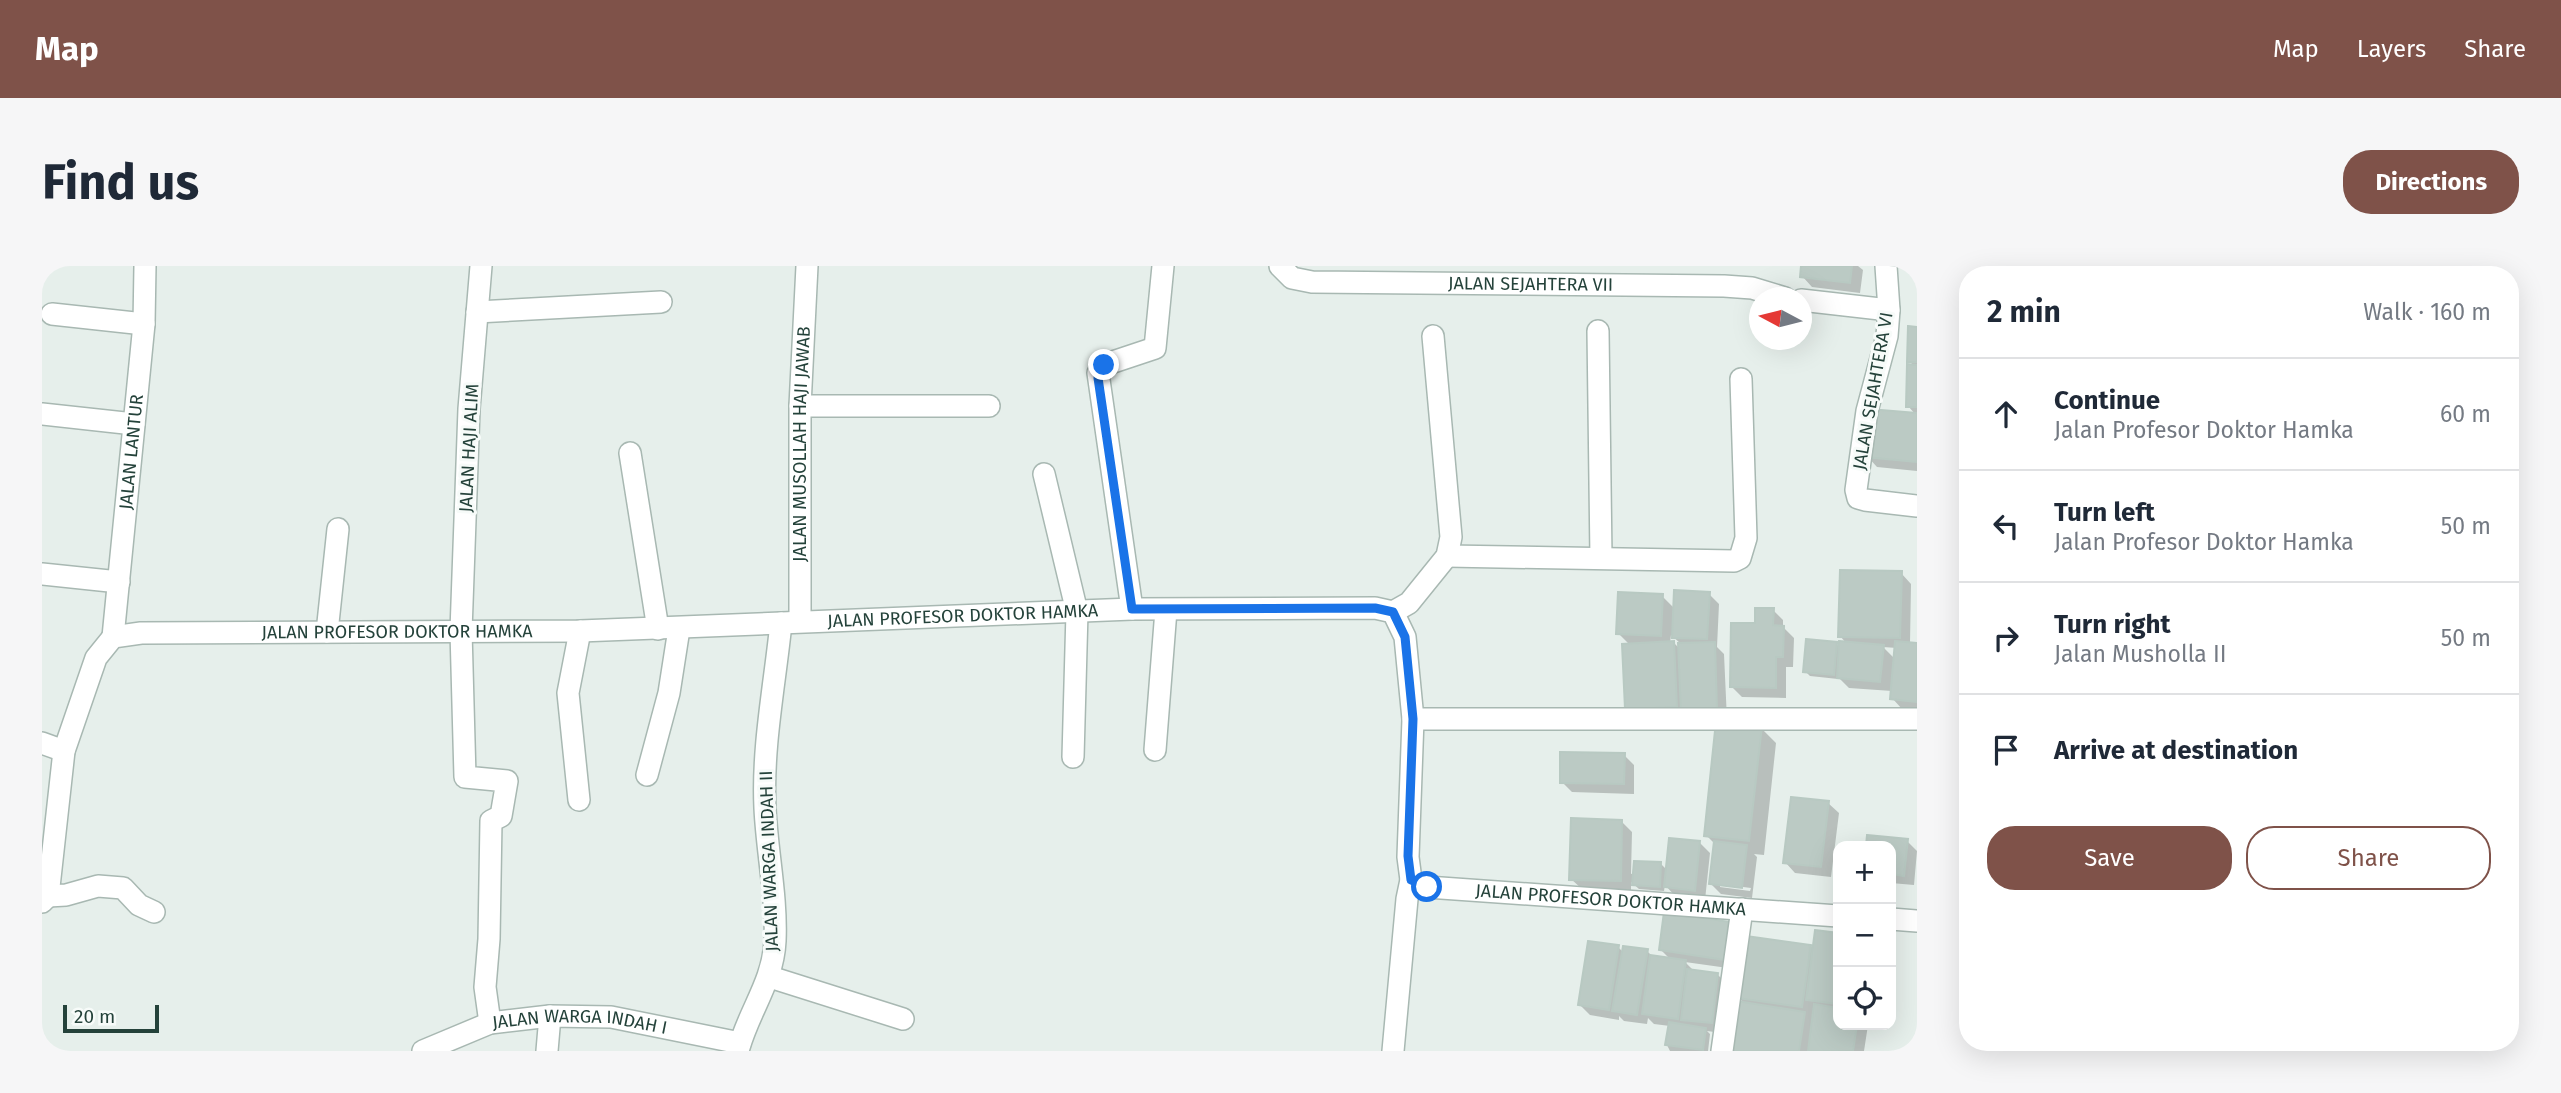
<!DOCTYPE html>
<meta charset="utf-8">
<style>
:root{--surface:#fff;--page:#f6f6f7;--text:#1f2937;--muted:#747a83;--line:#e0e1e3;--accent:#7f5249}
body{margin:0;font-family:"Fira Sans",sans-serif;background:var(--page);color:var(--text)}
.controls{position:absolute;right:21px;bottom:21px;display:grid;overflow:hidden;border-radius:14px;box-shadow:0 7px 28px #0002}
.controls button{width:63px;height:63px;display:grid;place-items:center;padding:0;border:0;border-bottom:2px solid var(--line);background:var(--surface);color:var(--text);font:35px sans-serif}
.compass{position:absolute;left:1707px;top:21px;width:63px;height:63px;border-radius:50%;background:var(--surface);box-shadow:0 7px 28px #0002;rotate:277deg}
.scale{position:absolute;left:21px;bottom:18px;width:96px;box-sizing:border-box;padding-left:7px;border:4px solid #24423a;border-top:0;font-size:19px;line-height:24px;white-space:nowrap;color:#24423a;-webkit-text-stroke:5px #f7fbf9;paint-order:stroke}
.stop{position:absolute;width:21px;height:21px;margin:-16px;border:5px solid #1a73e8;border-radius:50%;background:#fff}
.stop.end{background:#1a73e8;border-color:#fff;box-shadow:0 2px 7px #0008}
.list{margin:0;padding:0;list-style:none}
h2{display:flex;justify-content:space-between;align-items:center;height:91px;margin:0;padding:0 28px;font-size:30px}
h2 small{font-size:23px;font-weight:400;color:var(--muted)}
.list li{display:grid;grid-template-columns:46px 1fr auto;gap:21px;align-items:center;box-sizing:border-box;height:112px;padding:0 28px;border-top:2px solid var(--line)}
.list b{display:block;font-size:26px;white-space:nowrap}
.list p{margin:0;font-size:23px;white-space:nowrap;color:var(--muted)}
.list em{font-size:23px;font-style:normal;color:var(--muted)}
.actions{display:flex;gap:14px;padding:21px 28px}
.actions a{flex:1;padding:16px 0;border:2px solid var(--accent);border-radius:28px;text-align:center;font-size:24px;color:var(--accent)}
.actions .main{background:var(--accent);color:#fff}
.icon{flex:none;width:38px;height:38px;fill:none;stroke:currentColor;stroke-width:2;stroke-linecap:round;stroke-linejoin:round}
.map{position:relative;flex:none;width:1875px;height:785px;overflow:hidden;border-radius:28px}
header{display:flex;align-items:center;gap:42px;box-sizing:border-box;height:98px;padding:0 35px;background:var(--accent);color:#fff}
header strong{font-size:33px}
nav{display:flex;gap:38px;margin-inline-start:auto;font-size:24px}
.intro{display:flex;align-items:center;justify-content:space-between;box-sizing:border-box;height:168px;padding:0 42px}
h1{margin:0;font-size:49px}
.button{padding:18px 32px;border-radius:28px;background:var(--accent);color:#fff;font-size:24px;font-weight:700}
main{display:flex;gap:42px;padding:0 42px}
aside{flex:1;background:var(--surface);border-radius:28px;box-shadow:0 7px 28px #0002}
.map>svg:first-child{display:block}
</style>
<header>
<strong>Map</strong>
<nav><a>Map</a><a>Layers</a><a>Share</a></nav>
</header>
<div class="intro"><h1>Find us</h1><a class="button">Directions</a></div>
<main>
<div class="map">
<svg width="1875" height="785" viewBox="0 0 1875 785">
<rect width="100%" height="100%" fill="#e6efeb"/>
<path fill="#0003" fill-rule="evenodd" d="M 1761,0 L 1816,0 L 1821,4 L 1818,27 L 1770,21 L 1760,10 Z
M 1875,62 L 1875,205 L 1835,201 L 1825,190 L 1874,149 L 1866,140 L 1872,100 L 1867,95 Z
M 1859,307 L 1869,318 L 1868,378 L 1875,379 L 1875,444 L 1860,443 L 1850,432 L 1850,425 L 1807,422 L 1796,411 L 1796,413 L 1768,410 L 1763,405 L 1794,378 L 1799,382 L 1805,378 L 1798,370 ZM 1841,381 L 1855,382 L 1853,393 Z
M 1667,328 L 1677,338 L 1675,381 L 1682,388 L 1685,454 L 1595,453 L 1588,379 L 1576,367 L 1620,330 L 1633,343 ZM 1629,369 L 1638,377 L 1638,383 L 1632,377 L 1628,377 Z
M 1731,344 L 1741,354 L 1741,361 L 1752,372 L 1751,401 L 1744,401 L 1744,432 L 1700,431 L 1690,421 L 1714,359 Z
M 1719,462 L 1734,477 L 1722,589 L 1712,588 L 1715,591 L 1710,632 L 1679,628 L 1669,618 L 1674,579 L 1664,569 ZM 1678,618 L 1709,622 L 1708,625 L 1678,621 Z
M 1582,489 L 1592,499 L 1592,528 L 1530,526 L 1520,516 Z
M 1786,537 L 1797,547 L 1789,611 L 1753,607 L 1743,596 Z
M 1580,556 L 1590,566 L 1589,608 L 1619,598 L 1626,605 L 1657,576 L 1668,587 L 1663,634 L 1634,631 L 1623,619 L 1622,625 L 1597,623 L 1589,616 L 1589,624 L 1540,623 L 1529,613 Z
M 1827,571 L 1865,575 L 1875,585 L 1872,619 L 1849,617 L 1849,580 L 1826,580 Z
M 1687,658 L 1693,703 L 1643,696 L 1653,706 L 1675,708 L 1686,719 L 1680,767 L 1665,765 L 1668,768 L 1666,785 L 1628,785 L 1625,779 L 1628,760 L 1612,758 L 1606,752 L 1605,758 L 1582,755 L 1577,750 L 1577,754 L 1548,749 L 1538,739 L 1576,681 L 1581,686 L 1605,685 L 1611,691 L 1629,694 L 1619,684 Z
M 1775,666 L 1796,669 L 1796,759 L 1826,759 L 1822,785 L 1688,785 L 1703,738 L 1696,731 L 1769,680 L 1772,684 Z"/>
<path fill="#bbcac4" stroke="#b8c9c2" stroke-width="2" d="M 1759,0 L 1810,0 L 1808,17 L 1758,11 Z
M 1866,60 L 1875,61 L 1875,96 L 1865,96 Z
M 1865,98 L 1875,99 L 1875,141 L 1864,141 Z
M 1827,143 L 1875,147 L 1875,196 L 1823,191 Z
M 1798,304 L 1860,305 L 1858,372 L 1796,371 Z
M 1632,324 L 1668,326 L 1665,373 L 1630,372 Z
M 1576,326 L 1621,328 L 1619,370 L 1574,368 Z
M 1713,342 L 1732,342 L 1731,359 L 1742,360 L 1741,391 L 1734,391 L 1734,422 L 1688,421 L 1689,357 L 1713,357 Z
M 1764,373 L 1795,376 L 1792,409 L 1761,406 Z
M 1632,375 L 1635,441 L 1583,443 L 1580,378 Z
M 1797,375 L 1842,379 L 1838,416 L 1795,412 Z
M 1853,375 L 1875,377 L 1875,436 L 1848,433 Z
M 1673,376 L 1675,444 L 1639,446 L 1636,377 Z
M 1674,455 L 1720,460 L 1707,575 L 1662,570 Z
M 1518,486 L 1583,487 L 1582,518 L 1518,517 Z
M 1749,531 L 1787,535 L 1779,601 L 1741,597 Z
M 1529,552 L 1580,554 L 1579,615 L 1527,614 Z
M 1825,569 L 1866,573 L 1862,610 L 1849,608 L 1849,580 L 1824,580 Z
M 1627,572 L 1658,575 L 1653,625 L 1622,621 Z
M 1672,575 L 1705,579 L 1700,622 L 1667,618 Z
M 1592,595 L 1619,596 L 1618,621 L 1590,619 Z
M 1622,646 L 1688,656 L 1683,694 L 1617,684 Z
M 1773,664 L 1796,667 L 1796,738 L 1764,734 Z
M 1704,670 L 1769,679 L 1760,741 L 1695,732 Z
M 1546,675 L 1577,679 L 1567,744 L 1536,739 Z
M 1581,680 L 1606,683 L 1595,749 L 1570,745 Z
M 1608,689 L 1644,694 L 1636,753 L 1600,748 Z
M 1645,703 L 1676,707 L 1670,757 L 1639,754 Z
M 1695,735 L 1763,746 L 1757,785 L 1686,785 Z
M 1772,738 L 1796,742 L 1796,759 L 1815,759 L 1811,785 L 1766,785 Z
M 1627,756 L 1664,762 L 1661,784 L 1623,779 Z"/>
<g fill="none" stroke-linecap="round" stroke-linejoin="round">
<defs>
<g id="minor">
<path d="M 439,0 L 427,143 L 419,365 L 423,511 L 465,515 L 459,550 L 449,555 L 447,673 L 443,721 L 448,757"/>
<path id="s1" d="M 1238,0 L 1250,12 L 1270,16 L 1682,20 L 1710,22 L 1743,32"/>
<path d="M 1844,0 L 1847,44 L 1845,70 L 1825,145 L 1814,224 L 1816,232 L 1823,234 L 1875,240"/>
<path d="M 1759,34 L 1847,44"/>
<path d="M 435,46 L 619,36"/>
<path d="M 10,48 L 102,58"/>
<path d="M 1556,65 L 1559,292"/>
<path d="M 758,140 L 947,140"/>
<path d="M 0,148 L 92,158"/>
<path d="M 588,187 L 616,363"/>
<path d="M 1002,208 L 1035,346 L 1031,491"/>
<path d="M 1405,290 L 1692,295 L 1698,292 L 1704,272 L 1699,113"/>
<path d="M 0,308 L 77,316"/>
<path d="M 1090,343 L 1056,107 L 1062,99 L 1113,82 L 1121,0"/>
<path d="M 1351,346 L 1367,337 L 1405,290 L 1409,271 L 1391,70"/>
<path id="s2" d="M 758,355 L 758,140 L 765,0"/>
<path d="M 285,366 L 296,263"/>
<path id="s3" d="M 71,371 L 102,58 L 103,0"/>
<path d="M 1371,453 L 1875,453"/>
<path d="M 0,477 L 22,485"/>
<path d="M 1113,484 L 1124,344"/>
<path d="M 605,509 L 627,427 L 637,363"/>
<path d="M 537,534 L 526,427 L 538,365"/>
<path d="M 6,630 L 24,629 L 56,620 L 81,622 L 97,639 L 112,646"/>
<path id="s4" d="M 0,636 L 6,630 L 22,485 L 54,392 L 71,371 L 99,367 L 538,365 L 1090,343 L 1333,342 L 1351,346 L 1363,371 L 1371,453 L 1366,591 L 1369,614 L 1385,621 L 1796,650"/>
<path d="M 1849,653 L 1875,655"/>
<path d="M 728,711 L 861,753"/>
<path id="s5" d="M 381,785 L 448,757 L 508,750 L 569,751 L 698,777"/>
<path d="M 505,785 L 508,750"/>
<path d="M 696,785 C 706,746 731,717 733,675 C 735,631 725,586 723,542 C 720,481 733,417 739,357"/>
<path d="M 1351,785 L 1365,633 L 1369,614"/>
<path d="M 1680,785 L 1700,643"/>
</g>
</defs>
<use href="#minor" stroke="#a8b8b2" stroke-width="24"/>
<use href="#minor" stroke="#fff" stroke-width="21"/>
</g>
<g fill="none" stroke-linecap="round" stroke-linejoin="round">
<path stroke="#1a73e8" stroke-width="9" d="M 1062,99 L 1058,103 L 1056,112 L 1090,343 L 1333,342 L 1351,346 L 1363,371 L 1371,453 L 1366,590 L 1369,614 L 1385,621"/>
</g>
<g text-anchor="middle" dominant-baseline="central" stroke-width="6" stroke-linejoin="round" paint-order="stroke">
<g font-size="18" fill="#24423a" stroke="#f7fbf9">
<text stroke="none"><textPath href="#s1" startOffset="256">JALAN SEJAHTERA VII</textPath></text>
<text transform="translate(1831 125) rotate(-80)">JALAN SEJAHTERA VI</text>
<text stroke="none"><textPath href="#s2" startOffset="177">JALAN MUSOLLAH HAJI JAWAB</textPath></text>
<text transform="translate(427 182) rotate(-87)">JALAN HAJI ALIM</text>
<text stroke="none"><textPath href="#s3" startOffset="186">JALAN LANTUR</textPath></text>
<text stroke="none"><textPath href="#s4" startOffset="1130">JALAN PROFESOR DOKTOR HAMKA</textPath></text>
<text stroke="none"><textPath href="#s4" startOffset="564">JALAN PROFESOR DOKTOR HAMKA</textPath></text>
<text transform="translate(727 595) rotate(-92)">JALAN WARGA INDAH II</text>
<text stroke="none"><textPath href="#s4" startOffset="2034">JALAN PROFESOR DOKTOR HAMKA</textPath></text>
<text stroke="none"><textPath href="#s5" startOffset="163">JALAN WARGA INDAH I</textPath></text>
</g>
</g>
</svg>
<div class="controls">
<button>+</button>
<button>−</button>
<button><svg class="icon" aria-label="locate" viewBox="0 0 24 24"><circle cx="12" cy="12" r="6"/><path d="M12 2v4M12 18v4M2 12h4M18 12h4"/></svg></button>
</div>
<svg class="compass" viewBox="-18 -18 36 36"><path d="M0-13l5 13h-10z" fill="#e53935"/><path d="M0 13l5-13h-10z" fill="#747a83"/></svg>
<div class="scale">20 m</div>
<div class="stop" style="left:1385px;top:621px"></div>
<div class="stop end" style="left:1062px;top:99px"></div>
</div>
<aside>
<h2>2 min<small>Walk · 160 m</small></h2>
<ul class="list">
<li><svg class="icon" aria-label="ahead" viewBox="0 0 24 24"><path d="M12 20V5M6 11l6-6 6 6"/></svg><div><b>Continue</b><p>Jalan Profesor Doktor Hamka</p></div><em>60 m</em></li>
<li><svg class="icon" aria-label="left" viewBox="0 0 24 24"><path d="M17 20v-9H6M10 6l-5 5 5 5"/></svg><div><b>Turn left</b><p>Jalan Profesor Doktor Hamka</p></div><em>50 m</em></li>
<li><svg class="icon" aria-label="right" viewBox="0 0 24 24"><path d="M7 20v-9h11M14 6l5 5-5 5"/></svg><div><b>Turn right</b><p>Jalan Musholla II</p></div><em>50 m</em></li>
<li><svg class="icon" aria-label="arrive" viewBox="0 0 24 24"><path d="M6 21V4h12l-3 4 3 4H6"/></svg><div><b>Arrive at destination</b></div></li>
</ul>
<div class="actions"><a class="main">Save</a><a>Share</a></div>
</aside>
</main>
